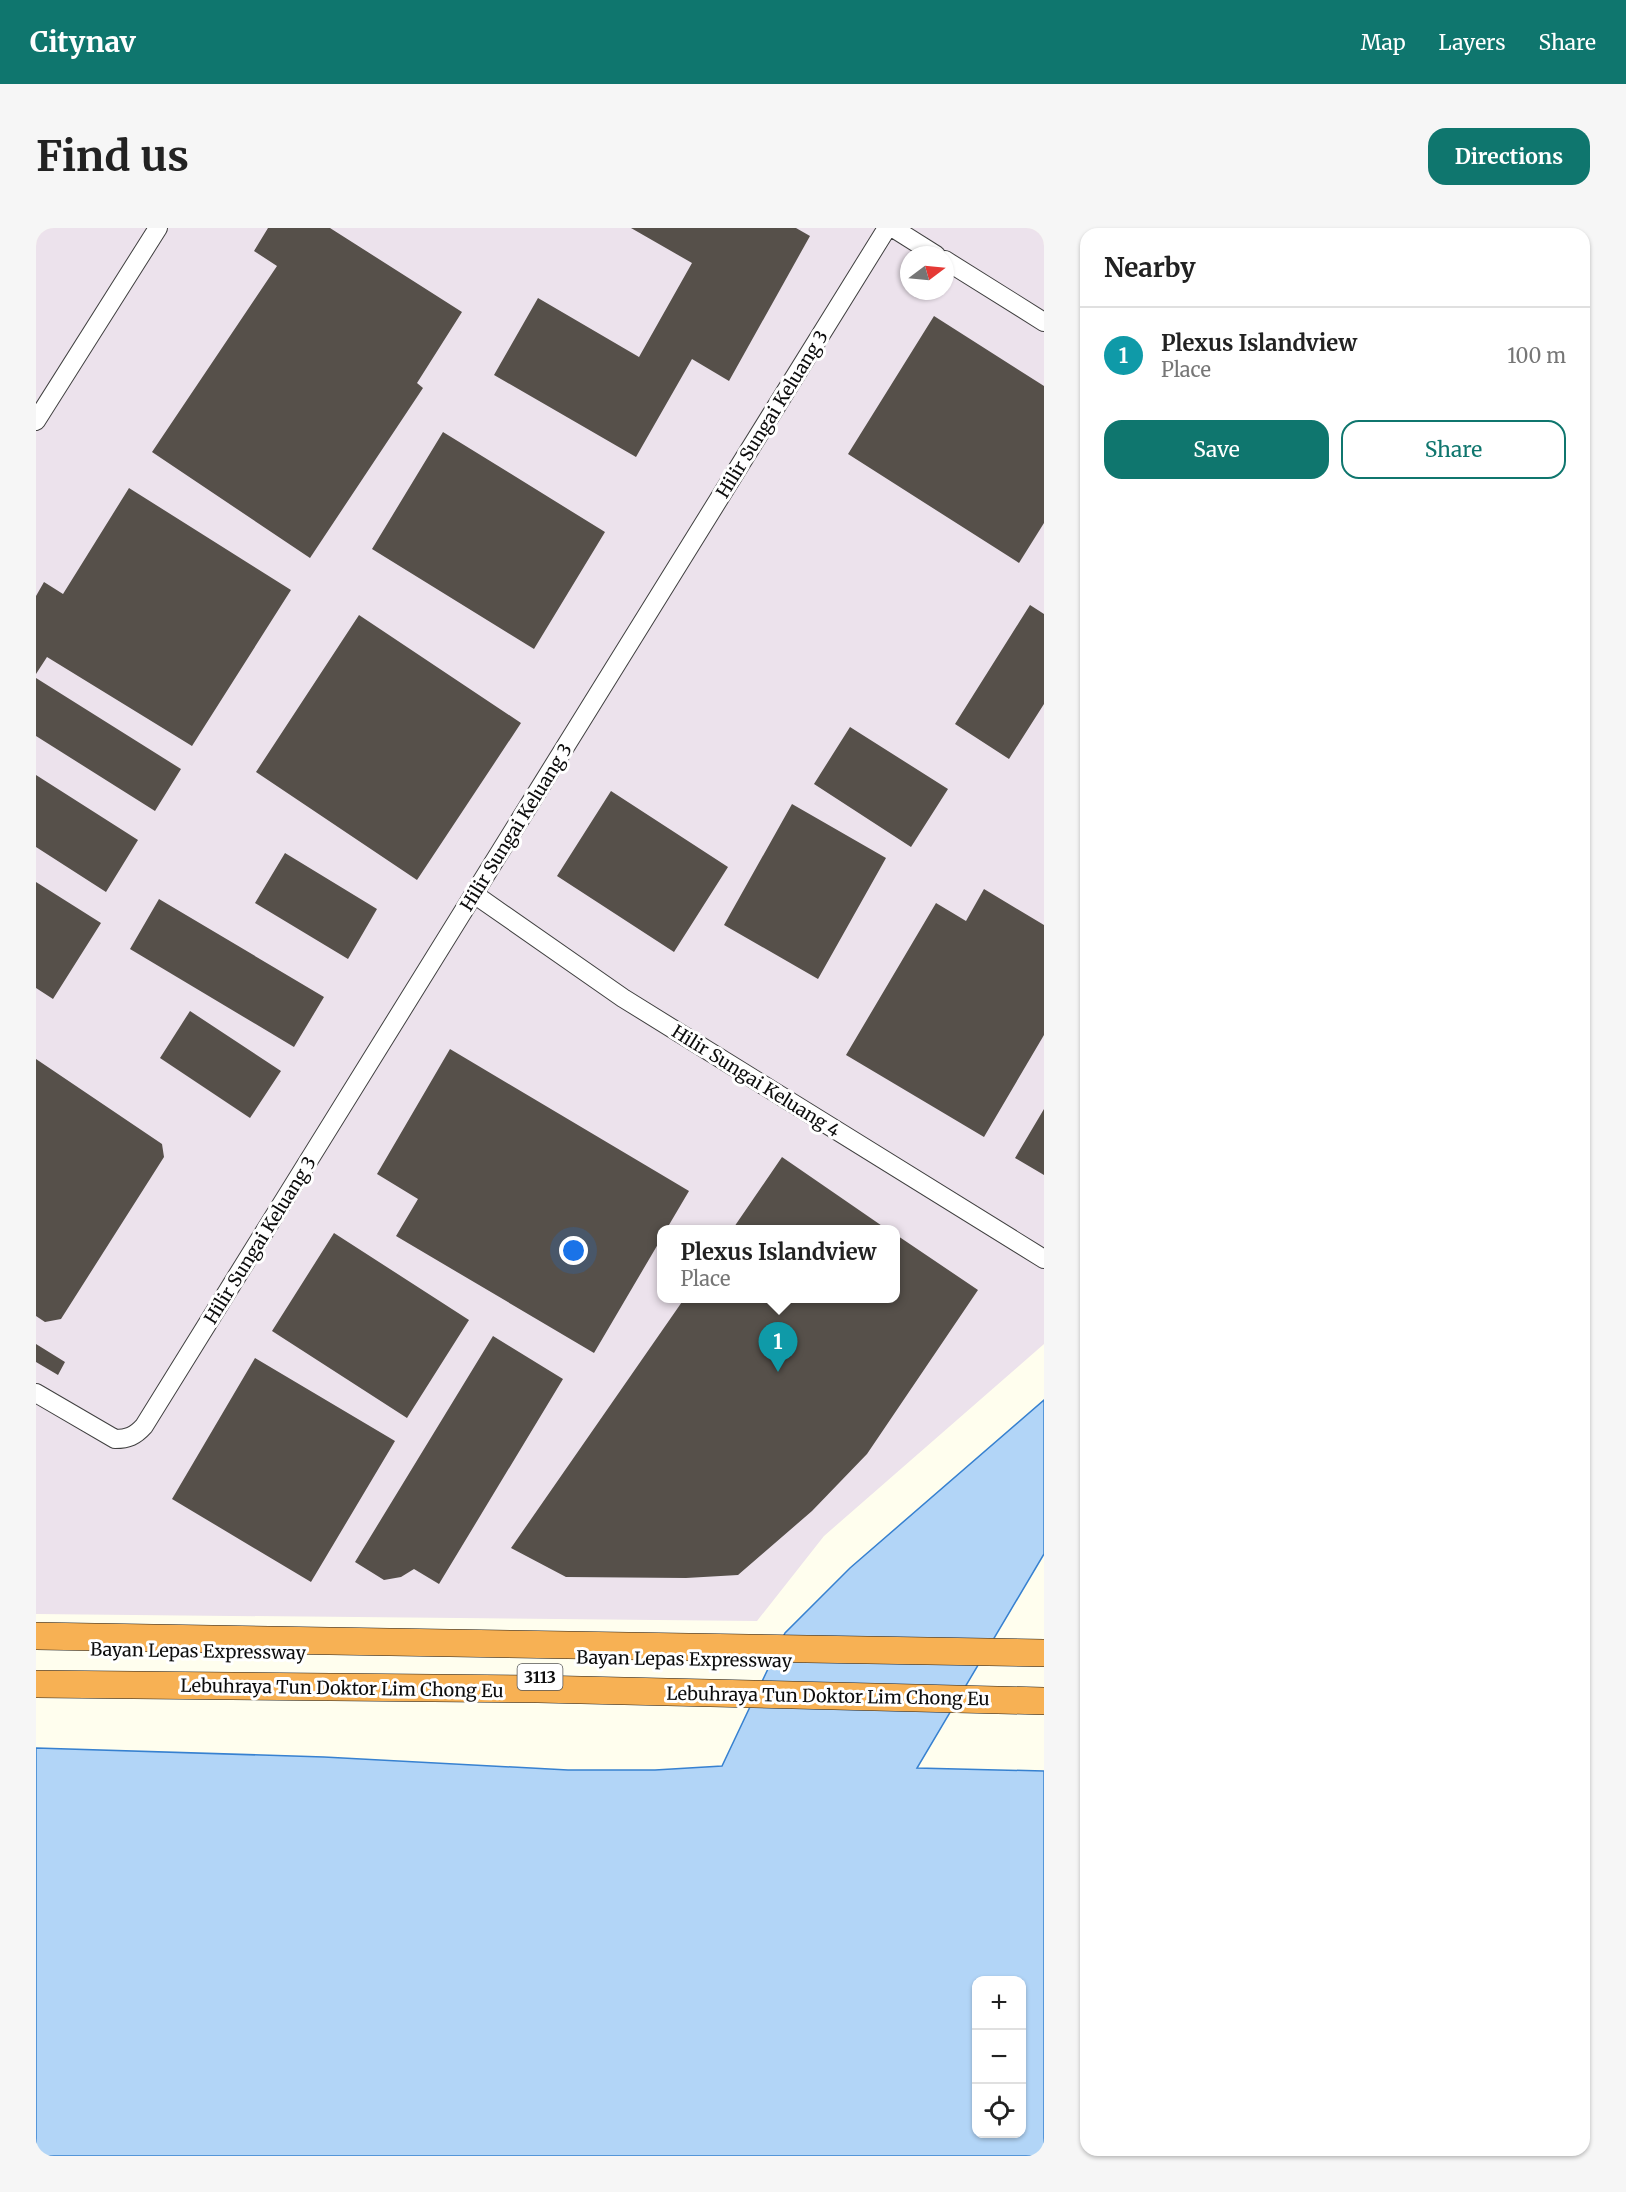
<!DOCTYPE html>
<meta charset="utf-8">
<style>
:root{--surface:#fff;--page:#f6f6f6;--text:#222;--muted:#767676;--line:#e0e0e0;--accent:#0f766e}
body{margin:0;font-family:Merriweather,serif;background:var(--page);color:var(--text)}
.controls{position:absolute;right:18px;bottom:18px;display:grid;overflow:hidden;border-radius:12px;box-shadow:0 2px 4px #0004}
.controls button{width:54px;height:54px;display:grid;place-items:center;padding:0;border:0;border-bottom:2px solid var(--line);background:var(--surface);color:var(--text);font:30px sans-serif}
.compass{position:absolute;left:864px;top:18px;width:54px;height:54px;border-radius:50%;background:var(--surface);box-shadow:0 2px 4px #0004;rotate:74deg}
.you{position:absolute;left:538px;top:1023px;width:21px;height:21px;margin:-15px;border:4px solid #fff;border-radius:50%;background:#1a73e8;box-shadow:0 0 0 9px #1a73e833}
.badge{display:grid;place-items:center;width:39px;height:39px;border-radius:50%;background:var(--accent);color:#fff;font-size:20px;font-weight:700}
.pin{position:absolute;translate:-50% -50px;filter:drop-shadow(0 2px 3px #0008)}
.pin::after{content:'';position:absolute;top:32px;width:21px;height:18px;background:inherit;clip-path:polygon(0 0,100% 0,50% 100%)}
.popup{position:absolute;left:621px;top:997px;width:243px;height:78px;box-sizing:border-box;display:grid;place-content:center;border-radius:12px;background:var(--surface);filter:drop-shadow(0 2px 4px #0005);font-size:20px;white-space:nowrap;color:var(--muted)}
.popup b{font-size:22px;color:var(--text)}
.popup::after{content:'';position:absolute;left:50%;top:100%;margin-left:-12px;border:12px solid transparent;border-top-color:var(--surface)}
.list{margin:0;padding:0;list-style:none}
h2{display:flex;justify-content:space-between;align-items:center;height:78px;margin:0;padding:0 24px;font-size:26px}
h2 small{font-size:20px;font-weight:400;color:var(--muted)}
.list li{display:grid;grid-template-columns:39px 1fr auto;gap:18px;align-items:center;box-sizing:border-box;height:96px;padding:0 24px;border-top:2px solid var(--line)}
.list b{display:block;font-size:22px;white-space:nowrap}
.list p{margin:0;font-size:20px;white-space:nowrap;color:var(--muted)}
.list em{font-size:20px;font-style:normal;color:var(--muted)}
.actions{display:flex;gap:12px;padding:18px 24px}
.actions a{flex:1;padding:14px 0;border:2px solid var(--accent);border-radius:18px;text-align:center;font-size:21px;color:var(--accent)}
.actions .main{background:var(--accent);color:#fff}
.icon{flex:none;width:33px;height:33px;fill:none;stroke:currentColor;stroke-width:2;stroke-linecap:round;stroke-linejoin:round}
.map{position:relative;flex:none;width:1008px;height:1928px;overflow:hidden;border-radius:18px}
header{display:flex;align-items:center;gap:36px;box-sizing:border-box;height:84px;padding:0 30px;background:var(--accent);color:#fff}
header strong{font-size:28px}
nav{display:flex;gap:33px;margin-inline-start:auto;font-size:21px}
.intro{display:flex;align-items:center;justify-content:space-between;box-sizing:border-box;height:144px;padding:0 36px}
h1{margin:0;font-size:42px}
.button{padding:15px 27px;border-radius:18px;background:var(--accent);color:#fff;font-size:21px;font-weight:700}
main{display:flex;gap:36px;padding:0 36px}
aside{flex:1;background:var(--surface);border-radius:18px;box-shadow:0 2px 4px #0004}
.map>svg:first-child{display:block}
</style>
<header>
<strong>Citynav</strong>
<nav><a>Map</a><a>Layers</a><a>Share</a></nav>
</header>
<div class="intro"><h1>Find us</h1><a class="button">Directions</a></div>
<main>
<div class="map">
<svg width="1008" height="1928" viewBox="0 0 1008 1928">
<rect width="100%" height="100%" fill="#fffeee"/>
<path fill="#ece2ec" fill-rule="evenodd" d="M 0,0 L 1008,0 L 1008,1116 L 788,1308 L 721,1393 L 0,1386 ZM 873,27 L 909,27 L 909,63 L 873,63 ZM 625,1002 L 859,1002 L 859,1070 L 625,1070 Z"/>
<path fill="#b2d5f7" stroke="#3781d0" stroke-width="1.5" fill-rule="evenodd" d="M 1008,1172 L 1008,1326 L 881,1540 L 1008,1543 L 1008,1928 L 0,1928 L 0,1520 L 288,1529 L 532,1542 L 619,1542 L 686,1538 L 749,1405 L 814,1340 ZM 940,1752 L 986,1752 L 986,1906 L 940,1906 Z"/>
<path fill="#56504a" d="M 232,0 L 294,0 L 426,84 L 381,155 L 387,160 L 274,330 L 116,224 L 241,38 L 218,23 Z
M 595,0 L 760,0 L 774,8 L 693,153 L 656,131 L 600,229 L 458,147 L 502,70 L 603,129 L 656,35 Z
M 898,88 L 1008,158 L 1008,295 L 983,335 L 812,226 Z
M 407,204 L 569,304 L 498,421 L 336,321 Z
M 93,260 L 255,362 L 156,518 L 11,429 L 0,446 L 0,368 L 8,354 L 27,366 Z
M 994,377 L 1008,386 L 1008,476 L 973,531 L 919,496 Z
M 323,387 L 485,495 L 381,652 L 220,544 Z
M 0,450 L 145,541 L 119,583 L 0,508 Z
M 814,499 L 912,561 L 875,619 L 778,556 Z
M 0,547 L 102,612 L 70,664 L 0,619 Z
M 575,563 L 692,639 L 638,724 L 521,648 Z
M 756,576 L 850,630 L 782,751 L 688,697 Z
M 249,625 L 341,681 L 312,731 L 219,675 Z
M 0,654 L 65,695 L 17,771 L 0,760 Z
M 948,661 L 1008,697 L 1008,807 L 948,909 L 810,827 L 900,675 L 930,693 Z
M 123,671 L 288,769 L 258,819 L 94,721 Z
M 154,783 L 245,843 L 214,890 L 124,830 Z
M 414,821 L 653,963 L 630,1002 L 625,1002 L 625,1011 L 558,1125 L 360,1008 L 382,971 L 341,946 Z
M 0,831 L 126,916 L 128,929 L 25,1091 L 9,1094 L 0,1088 Z
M 1008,881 L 1008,947 L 979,930 Z
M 746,929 L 852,1002 L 696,1002 Z
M 298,1005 L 433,1092 L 371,1190 L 236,1103 Z
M 859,1006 L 942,1062 L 831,1226 L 776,1283 L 702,1347 L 650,1350 L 530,1349 L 475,1320 L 648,1071 L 859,1071 Z
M 457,1108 L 527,1151 L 403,1356 L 378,1341 L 365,1349 L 348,1352 L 319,1334 Z
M 0,1116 L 29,1134 L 22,1147 L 0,1134 Z
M 219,1130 L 359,1213 L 275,1354 L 136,1271 Z"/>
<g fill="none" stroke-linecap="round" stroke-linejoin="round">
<defs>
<path id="minor" d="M 857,0 L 900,27
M 909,32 L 1008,94
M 0,193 L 122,0
M 438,666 L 587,770 L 1008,1031
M 0,1165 L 79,1211 C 92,1211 99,1208 108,1198 L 851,0"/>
<path id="highway" d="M 0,1408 L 1008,1425
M 0,1456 L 502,1461 L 1008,1473"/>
</defs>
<use href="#minor" stroke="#404040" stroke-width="20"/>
<use href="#highway" stroke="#1e1e1e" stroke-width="28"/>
<use href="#minor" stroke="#fff" stroke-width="18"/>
<use href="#highway" stroke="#f7b154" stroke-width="27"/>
</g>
<g text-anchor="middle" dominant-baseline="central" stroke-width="6" stroke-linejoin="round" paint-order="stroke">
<rect fill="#fff" stroke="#565656" stroke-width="1.5" x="481.5" y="1436" width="45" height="26" rx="4.5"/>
<g font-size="16" font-weight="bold" fill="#0d0d0d">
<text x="504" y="1449">3113</text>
</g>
<g font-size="18" fill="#0d0d0d" stroke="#fff">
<text transform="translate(736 186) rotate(-58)">Hilir Sungai Keluang 3</text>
<text transform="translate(480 599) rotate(-58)">Hilir Sungai Keluang 3</text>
<text transform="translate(720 853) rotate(32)">Hilir Sungai Keluang 4</text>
<text transform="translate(224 1012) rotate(-58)">Hilir Sungai Keluang 3</text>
<text transform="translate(162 1423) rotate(1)">Bayan Lepas Expressway</text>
<text transform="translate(648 1431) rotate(1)">Bayan Lepas Expressway</text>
<text transform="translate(306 1460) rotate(1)">Lebuhraya Tun Doktor Lim Chong Eu</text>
<text transform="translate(792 1468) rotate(1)">Lebuhraya Tun Doktor Lim Chong Eu</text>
</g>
</g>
</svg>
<div class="controls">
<button>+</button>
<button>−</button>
<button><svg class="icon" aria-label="locate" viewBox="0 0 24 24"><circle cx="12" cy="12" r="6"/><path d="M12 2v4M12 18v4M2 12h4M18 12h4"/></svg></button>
</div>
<svg class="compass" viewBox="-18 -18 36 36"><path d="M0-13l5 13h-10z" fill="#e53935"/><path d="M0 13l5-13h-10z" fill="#767676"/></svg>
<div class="you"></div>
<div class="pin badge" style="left:742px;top:1144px;background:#0f9aa8">1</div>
<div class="popup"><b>Plexus Islandview</b>Place</div>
</div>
<aside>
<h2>Nearby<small></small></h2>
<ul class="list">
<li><span class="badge" style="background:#0f9aa8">1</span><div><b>Plexus Islandview</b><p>Place</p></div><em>100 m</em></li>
</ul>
<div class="actions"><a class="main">Save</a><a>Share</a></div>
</aside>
</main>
